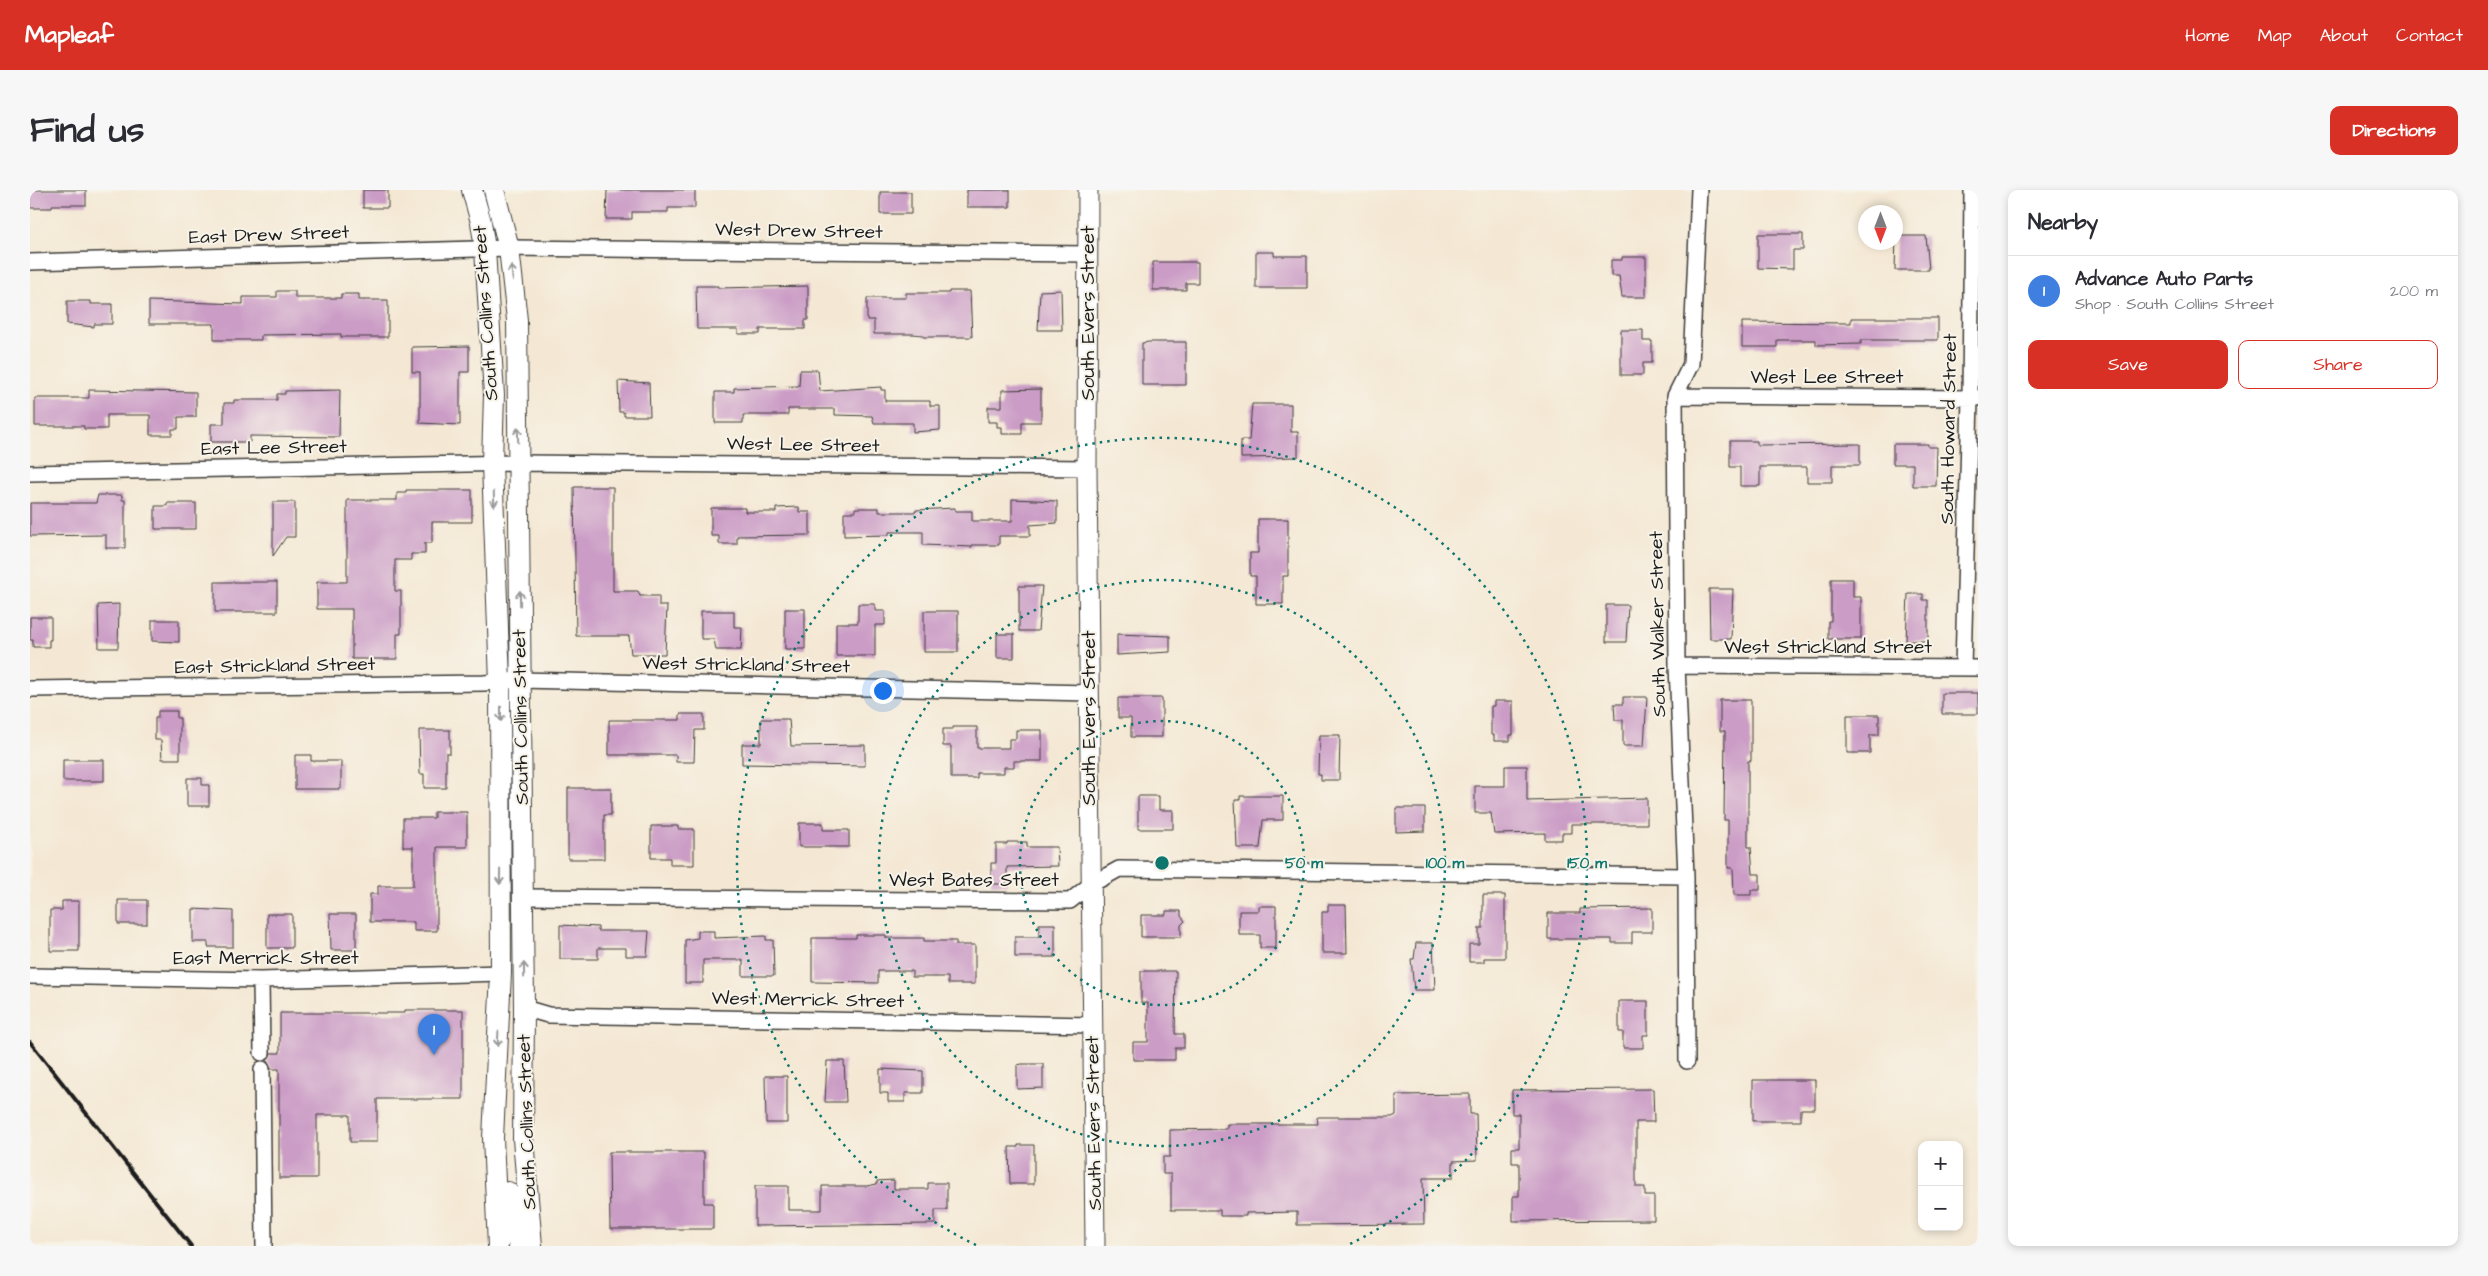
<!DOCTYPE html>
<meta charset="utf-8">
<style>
:root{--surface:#fff;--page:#f7f7f7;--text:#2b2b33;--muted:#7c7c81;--line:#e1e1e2;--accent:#d93025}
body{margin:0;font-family:"Architects Daughter",sans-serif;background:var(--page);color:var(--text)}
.controls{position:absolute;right:15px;bottom:15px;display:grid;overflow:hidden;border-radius:10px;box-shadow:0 2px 8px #0003}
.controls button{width:45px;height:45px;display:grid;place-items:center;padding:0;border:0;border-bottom:1px solid var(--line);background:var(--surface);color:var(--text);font:25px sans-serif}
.compass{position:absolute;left:1828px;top:15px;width:45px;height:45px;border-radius:50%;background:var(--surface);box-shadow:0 2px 8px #0003;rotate:180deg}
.you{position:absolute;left:852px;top:500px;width:18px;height:18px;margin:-12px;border:4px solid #fff;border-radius:50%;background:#1a73e8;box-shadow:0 0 0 8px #1a73e833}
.badge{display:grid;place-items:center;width:32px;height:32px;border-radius:50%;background:var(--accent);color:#fff;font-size:16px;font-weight:700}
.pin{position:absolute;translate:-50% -41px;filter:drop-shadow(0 1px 2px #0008)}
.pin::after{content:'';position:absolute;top:26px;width:18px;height:15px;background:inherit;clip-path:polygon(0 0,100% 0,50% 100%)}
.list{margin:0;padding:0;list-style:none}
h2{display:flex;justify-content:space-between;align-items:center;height:65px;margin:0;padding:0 20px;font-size:21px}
h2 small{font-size:16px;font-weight:400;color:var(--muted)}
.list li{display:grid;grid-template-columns:32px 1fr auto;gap:15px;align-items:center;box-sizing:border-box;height:70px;padding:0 20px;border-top:1px solid var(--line)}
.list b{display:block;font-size:19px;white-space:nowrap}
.list p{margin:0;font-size:16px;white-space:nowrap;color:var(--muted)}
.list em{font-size:16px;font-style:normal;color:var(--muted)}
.actions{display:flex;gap:10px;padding:15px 20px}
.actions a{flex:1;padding:11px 0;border:1px solid var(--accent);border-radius:10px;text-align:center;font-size:18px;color:var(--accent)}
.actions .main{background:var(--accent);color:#fff}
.map{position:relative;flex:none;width:1948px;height:1056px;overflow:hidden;border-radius:10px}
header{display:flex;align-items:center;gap:30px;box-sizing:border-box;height:70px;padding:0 25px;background:var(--accent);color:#fff}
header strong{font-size:24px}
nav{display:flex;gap:28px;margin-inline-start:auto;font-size:18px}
.intro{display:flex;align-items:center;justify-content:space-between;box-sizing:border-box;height:120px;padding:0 30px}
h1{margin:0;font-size:35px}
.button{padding:12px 22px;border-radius:10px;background:var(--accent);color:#fff;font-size:18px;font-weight:700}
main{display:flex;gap:30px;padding:0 30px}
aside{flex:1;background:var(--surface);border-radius:10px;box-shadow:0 2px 8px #0003}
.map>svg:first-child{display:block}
</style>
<header>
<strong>Mapleaf</strong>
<nav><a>Home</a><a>Map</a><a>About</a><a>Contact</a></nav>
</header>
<div class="intro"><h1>Find us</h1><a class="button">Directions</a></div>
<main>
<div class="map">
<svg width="1948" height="1056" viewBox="0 0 1948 1056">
<rect width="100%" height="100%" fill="#f7f3e8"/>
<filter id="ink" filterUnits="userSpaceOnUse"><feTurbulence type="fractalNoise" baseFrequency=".02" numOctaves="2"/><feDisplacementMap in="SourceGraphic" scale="10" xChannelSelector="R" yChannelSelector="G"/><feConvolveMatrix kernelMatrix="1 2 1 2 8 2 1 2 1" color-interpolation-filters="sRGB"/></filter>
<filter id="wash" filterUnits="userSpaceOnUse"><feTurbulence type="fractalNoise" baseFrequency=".0096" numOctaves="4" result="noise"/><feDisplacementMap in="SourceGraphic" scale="20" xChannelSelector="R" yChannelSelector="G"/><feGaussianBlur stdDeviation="1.12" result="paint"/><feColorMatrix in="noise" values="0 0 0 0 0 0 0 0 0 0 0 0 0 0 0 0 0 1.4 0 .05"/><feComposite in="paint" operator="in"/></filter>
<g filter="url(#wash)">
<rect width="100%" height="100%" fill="#f4e8d4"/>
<g id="blocks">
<path fill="#cb9cc6" d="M 0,0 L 56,0 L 56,15 L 22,15 L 22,18 L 0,18 Z
M 333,0 L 358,0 L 358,18 L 333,18 Z
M 577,0 L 665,0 L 665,18 L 638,18 L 638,22 L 602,22 L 602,29 L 576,29 Z
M 937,0 L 980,0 L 980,17 L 937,17 Z
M 850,2 L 881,2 L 881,24 L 850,24 Z
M 1728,44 L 1773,44 L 1773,60 L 1763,60 L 1763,79 L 1728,78 Z
M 1866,46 L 1896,46 L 1899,80 L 1865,80 Z
M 1226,62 L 1244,62 L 1244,66 L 1277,66 L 1277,98 L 1226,98 Z
M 1592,67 L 1616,67 L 1616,107 L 1592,107 L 1589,86 L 1581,86 L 1581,70 L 1592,70 Z
M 1123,72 L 1168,72 L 1168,93 L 1156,93 L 1156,100 L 1123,100 Z
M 666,96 L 688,96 L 688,98 L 778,96 L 778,130 L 775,130 L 775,139 L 730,139 L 730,144 L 708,144 L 708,139 L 667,139 Z
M 1031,100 L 1032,140 L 1008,140 L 1010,101 Z
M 247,101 L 265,101 L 265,108 L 311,108 L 311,104 L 329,104 L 329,110 L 358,110 L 358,147 L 311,147 L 311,144 L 231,145 L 231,150 L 184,150 L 184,134 L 119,134 L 119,111 L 213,114 L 213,107 L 247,107 Z
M 919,101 L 940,101 L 942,147 L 893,147 L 893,145 L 883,144 L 844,144 L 844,130 L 837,130 L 837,108 L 876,108 L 876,103 L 919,103 Z
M 37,111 L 61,111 L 61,114 L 82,114 L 82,134 L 64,134 L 64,137 L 37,134 Z
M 1821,128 L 1908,128 L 1908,150 L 1831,150 L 1831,154 L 1786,155 L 1786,150 L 1747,150 L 1747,157 L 1712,157 L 1712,132 L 1821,133 Z
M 1591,140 L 1613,140 L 1613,151 L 1622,151 L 1622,173 L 1613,173 L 1613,185 L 1591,185 Z
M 1119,152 L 1156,152 L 1156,195 L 1112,195 L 1112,153 Z
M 439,156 L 439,182 L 430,182 L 430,235 L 390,233 L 390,182 L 382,182 L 382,157 Z
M 770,180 L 788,180 L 790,201 L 851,197 L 851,200 L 855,200 L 855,211 L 900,211 L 900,216 L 910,216 L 910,240 L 883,242 L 883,233 L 844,233 L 842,226 L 805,225 L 805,219 L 758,219 L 758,225 L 713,225 L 713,233 L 685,233 L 685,202 L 704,202 L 704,198 L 769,196 Z
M 588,191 L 619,193 L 620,226 L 594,226 L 594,222 L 589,222 Z
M 1011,199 L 1011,232 L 992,232 L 992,244 L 972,244 L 972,237 L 967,237 L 967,232 L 958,232 L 958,217 L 972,217 L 972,200 Z
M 59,200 L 166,202 L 166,227 L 148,227 L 148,239 L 142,239 L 142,245 L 120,245 L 120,225 L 77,225 L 77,239 L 54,239 L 54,236 L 5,236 L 5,208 L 59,208 Z
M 310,200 L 309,247 L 220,246 L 220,252 L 181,252 L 181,234 L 194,234 L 194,213 L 204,213 L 204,210 L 247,210 L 247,204 L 255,204 L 255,201 Z
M 1222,214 L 1261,214 L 1261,242 L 1268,242 L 1268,267 L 1211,268 L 1211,250 L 1219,250 Z
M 1700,251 L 1727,251 L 1727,255 L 1830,254 L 1830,275 L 1802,275 L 1802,292 L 1777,292 L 1777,277 L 1730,277 L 1730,296 L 1710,296 L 1710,277 L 1700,277 Z
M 1863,254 L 1898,254 L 1898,257 L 1907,257 L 1906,296 L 1883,296 L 1883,274 L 1863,274 Z
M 544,297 L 583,297 L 583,401 L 608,401 L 610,406 L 629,406 L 629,416 L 637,416 L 635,464 L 601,464 L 599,446 L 546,446 Z
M 376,300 L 442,300 L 442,332 L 402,332 L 402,353 L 395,353 L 395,364 L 381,364 L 381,370 L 365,370 L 365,401 L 371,401 L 371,444 L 367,444 L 367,469 L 322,469 L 322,419 L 287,419 L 287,392 L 317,392 L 317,310 L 367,310 L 367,303 L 376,303 Z
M 68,305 L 92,305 L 92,310 L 95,310 L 95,358 L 76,358 L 76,345 L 0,346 L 0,313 L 66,313 Z
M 982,309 L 1027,311 L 1027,333 L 1000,335 L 1000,346 L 969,346 L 969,355 L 942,355 L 942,357 L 893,355 L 893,342 L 859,342 L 859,345 L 814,346 L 814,322 L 825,322 L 825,318 L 849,318 L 849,322 L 886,322 L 886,320 L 925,318 L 925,321 L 942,321 L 942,331 L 982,331 Z
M 243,312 L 265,312 L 265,347 L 256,347 L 243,366 Z
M 137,313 L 166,313 L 166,339 L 125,339 L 125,316 L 137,316 Z
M 769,317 L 769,322 L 780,322 L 780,345 L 707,346 L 707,354 L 689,354 L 689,346 L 681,346 L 681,318 L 715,318 L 715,322 L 746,322 L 746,318 Z
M 1228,329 L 1258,329 L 1258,386 L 1253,386 L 1253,414 L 1226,414 L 1226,386 L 1220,386 L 1220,363 L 1228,363 Z
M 1801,389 L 1823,389 L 1823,407 L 1831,407 L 1831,449 L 1798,449 L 1798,431 L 1801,431 Z
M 185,392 L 247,392 L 247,422 L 185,422 Z
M 989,396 L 1012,396 L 1008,441 L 989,441 Z
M 1679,399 L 1703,399 L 1701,449 L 1680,449 Z
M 1878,404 L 1893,404 L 1893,410 L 1898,410 L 1898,451 L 1876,451 Z
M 89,414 L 88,458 L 69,458 L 68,415 Z
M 828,414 L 845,414 L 845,421 L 855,421 L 855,435 L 845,435 L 845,466 L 806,466 L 806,433 L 828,433 Z
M 1576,415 L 1598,415 L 1596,452 L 1576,452 Z
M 755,419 L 775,419 L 775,459 L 755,459 Z
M 671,421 L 704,421 L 704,437 L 712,437 L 711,460 L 686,460 L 684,449 L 671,449 Z
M 894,421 L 928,421 L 928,462 L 894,462 Z
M 0,427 L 21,427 L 21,450 L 19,450 L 19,457 L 3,457 L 3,450 L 0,450 Z
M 122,430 L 149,430 L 149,452 L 122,451 Z
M 967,444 L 984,444 L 984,468 L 967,468 Z
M 1087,444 L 1140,446 L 1140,462 L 1087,465 Z
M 1912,503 L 1948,503 L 1948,524 L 1912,524 Z
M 1593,507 L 1617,507 L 1614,556 L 1593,556 L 1593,530 L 1585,530 L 1584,514 L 1593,514 Z
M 1088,508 L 1132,508 L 1132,547 L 1101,547 L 1101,528 L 1088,528 Z
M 1690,510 L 1721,510 L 1721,571 L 1718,571 L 1718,657 L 1721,657 L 1723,684 L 1730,684 L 1730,700 L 1721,700 L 1721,705 L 1704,705 L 1703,678 L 1698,678 L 1698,630 L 1694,630 L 1695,541 L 1690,541 Z
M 1464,511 L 1483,511 L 1483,545 L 1480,545 L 1480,551 L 1464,551 L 1464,545 L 1461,545 L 1461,516 L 1464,516 Z
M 128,521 L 147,521 L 147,528 L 150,528 L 150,569 L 132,569 L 131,550 L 125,550 L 125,528 L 128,528 Z
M 650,524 L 674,524 L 674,540 L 665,540 L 664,572 L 646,572 L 646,565 L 579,565 L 579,530 L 650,530 Z
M 1817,525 L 1849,525 L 1849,545 L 1840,545 L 1840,563 L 1817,563 Z
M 731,529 L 759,529 L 761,556 L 835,555 L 835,576 L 712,574 L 712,554 L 731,554 Z
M 923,537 L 947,537 L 947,558 L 979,558 L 979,549 L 986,549 L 986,540 L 1012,540 L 1012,571 L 984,571 L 984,577 L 974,577 L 974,583 L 947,583 L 947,588 L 921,588 L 921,556 L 913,556 L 913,539 L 923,539 Z
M 389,540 L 420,540 L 420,563 L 416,563 L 416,598 L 394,598 L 394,584 L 390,584 Z
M 1289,545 L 1310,545 L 1309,590 L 1291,590 L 1291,584 L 1288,584 Z
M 265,565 L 281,565 L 281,571 L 311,571 L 311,599 L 265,599 Z
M 33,570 L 74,570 L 74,591 L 33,591 Z
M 1475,576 L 1497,576 L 1497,611 L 1617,608 L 1617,634 L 1541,634 L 1541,643 L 1532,643 L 1532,650 L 1515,650 L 1515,643 L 1464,644 L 1461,623 L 1445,623 L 1445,596 L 1475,596 Z
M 157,588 L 172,588 L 172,595 L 179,595 L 179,616 L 157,616 Z
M 538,598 L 581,598 L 581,625 L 574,625 L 574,669 L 538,669 Z
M 1108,606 L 1129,606 L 1129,620 L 1143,620 L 1143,639 L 1108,639 Z
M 1210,606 L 1253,606 L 1253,630 L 1233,630 L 1230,658 L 1207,658 L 1205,610 L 1210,610 Z
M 1366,618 L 1395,618 L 1395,641 L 1366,642 Z
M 404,622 L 437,622 L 437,657 L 407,657 L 407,741 L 384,741 L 384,732 L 340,732 L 340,704 L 348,704 L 348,696 L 383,696 L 383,657 L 373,657 L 373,628 L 404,628 Z
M 769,633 L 793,633 L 793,640 L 819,640 L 819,657 L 769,657 Z
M 621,636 L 648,636 L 648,639 L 664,639 L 664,675 L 640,675 L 640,668 L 621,668 Z
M 977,652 L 997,652 L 997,657 L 1027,657 L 1028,676 L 977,677 L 977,694 L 961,694 L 961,673 L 966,673 L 966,654 L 977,654 Z
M 1453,705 L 1475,705 L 1475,768 L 1454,768 L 1454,772 L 1439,772 L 1439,754 L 1449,754 L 1449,738 L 1453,738 Z
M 88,710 L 117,710 L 117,734 L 88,734 Z
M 32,711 L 49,711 L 49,761 L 20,761 L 20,720 L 32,720 Z
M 1298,715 L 1316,715 L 1317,763 L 1292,763 L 1292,722 L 1298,722 Z
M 1229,716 L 1246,716 L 1246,758 L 1230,758 L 1230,745 L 1209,745 L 1209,721 L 1229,721 Z
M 1622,718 L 1622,742 L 1602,742 L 1602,753 L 1582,753 L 1582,749 L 1518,749 L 1518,723 L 1550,723 L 1550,719 Z
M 163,719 L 203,721 L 203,757 L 178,757 L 178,752 L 163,752 Z
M 1136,721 L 1151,721 L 1151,726 L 1155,731 L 1151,735 L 1151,747 L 1111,747 L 1111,725 L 1136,725 Z
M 237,724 L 262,724 L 262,758 L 237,758 Z
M 300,724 L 326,724 L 326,760 L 301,760 Z
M 1009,734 L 1025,734 L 1025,767 L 985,767 L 985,747 L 1009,747 Z
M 530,735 L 568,737 L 568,741 L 619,741 L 617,766 L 596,766 L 596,758 L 568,758 L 568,769 L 530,769 Z
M 668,741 L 684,741 L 684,748 L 736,746 L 736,750 L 743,750 L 744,786 L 713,786 L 713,770 L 673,770 L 673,793 L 655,793 L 655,750 L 668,748 Z
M 826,745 L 856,745 L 856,748 L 894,748 L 894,751 L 926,751 L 926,755 L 945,755 L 945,794 L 918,794 L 918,787 L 882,787 L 882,781 L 848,781 L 848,793 L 782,792 L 782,748 L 826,748 Z
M 1386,753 L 1403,753 L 1405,800 L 1384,800 L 1381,769 L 1384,769 Z
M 1111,781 L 1146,781 L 1145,844 L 1154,844 L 1154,858 L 1145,858 L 1145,870 L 1103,870 L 1103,852 L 1118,852 L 1118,813 L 1111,813 Z
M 1589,811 L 1618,811 L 1618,845 L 1613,845 L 1613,858 L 1593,858 L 1593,842 L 1589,842 Z
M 375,820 L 433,820 L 433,909 L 347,909 L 347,952 L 320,952 L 320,925 L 287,925 L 287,988 L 249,988 L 249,879 L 241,879 L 237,871 L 241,863 L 250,863 L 250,823 L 375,823 Z
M 797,871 L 814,871 L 816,912 L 795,912 Z
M 992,874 L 1013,874 L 1013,898 L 987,899 L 987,875 Z
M 850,879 L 893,881 L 893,903 L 875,903 L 875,912 L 858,912 L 858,903 L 850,903 Z
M 735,886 L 757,886 L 757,933 L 736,933 Z
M 1723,890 L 1785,890 L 1785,919 L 1771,919 L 1771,931 L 1723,931 Z
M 1623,899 L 1624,932 L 1606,932 L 1606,997 L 1615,997 L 1615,1006 L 1624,1006 L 1624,1030 L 1483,1031 L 1483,1006 L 1489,1006 L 1489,973 L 1482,973 L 1482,958 L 1489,958 L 1489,924 L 1482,924 L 1482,900 Z
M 1440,904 L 1440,924 L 1446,924 L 1447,970 L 1423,971 L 1423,988 L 1393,988 L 1394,1034 L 1267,1035 L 1267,1022 L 1216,1023 L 1216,1026 L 1190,1026 L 1190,1020 L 1141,1020 L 1141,984 L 1133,984 L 1133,967 L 1140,967 L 1140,940 L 1197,939 L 1197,934 L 1288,934 L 1287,927 L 1362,927 L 1366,925 L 1366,905 Z
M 988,955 L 1004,955 L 1004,994 L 980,994 L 979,957 L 988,957 Z
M 579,962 L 674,962 L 674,1013 L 683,1013 L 683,1039 L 580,1039 Z
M 864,990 L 864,999 L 898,999 L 898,993 L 917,993 L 917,1020 L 905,1020 L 905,1034 L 725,1036 L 725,996 L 758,996 L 758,1020 L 792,1020 L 792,996 L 837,996 L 847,994 L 847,991 Z"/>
</g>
</g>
<g filter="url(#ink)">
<use href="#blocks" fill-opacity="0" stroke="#3c3b38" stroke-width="1"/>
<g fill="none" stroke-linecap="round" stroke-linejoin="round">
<defs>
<path id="minor" d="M 0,72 L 479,58 L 1059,64
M 1645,206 L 1948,208
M 0,283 L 489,273 L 1057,278
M 1647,476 L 1948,478
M 1933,478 L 1940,208 L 1942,0
M 0,499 L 454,493 L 490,490 L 1060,503
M 493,707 L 1040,711 L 1060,695 L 1089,679 L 1656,686
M 0,786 L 231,790 L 471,783
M 231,790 L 232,863
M 494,818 L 518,825 L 1063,835
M 1657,871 L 1656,686 L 1647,476 L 1645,206 L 1661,174 L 1669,0
M 232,879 L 234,1056"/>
<path id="tertiary" d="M 1058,0 L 1057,278 L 1065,1056"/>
<path id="secondary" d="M 442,0 L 451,32 L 455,59 L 464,205 L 462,273 L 470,493 L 471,783 L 463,948 L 468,1056
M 464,0 L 479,58 L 487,130 L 494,818 L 493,949 L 502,1056
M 478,1002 L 480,1024 L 489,1056"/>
</defs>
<use href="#minor" stroke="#3c3b38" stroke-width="18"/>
<use href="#tertiary" stroke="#3c3b38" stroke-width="21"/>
<use href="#secondary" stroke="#3c3b38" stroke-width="22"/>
<use href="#minor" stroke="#fff" stroke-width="15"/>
<use href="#tertiary" stroke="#fff" stroke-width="19"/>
<use href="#secondary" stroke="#fff" stroke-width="20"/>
<path stroke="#1c1c1c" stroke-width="4" d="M 0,852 L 161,1056"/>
</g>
<defs><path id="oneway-shaft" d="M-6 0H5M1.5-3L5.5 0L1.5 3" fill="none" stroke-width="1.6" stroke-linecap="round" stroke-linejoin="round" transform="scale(1.25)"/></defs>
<g stroke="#999">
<use href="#oneway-shaft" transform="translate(482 83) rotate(-96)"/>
<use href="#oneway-shaft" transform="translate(488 245) rotate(-91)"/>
<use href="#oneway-shaft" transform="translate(464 309) rotate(88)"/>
<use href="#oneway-shaft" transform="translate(490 408) rotate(-91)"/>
<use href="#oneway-shaft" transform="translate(471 524) rotate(90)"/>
<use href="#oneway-shaft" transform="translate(470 687) rotate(91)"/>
<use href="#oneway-shaft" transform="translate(494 780) rotate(-91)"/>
<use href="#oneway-shaft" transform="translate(468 849) rotate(93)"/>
</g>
</g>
<g fill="none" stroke="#0f766e" stroke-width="2.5" stroke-dasharray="2.5 5">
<circle cx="1132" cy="673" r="142"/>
<circle cx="1132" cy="673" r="283"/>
<path d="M946 1055A425 425 0 1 1 1318 1055"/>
</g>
<g text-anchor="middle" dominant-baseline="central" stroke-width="4" stroke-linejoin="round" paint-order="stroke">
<g font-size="19" fill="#1c1c1c" stroke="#f7f3e8">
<text transform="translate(769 41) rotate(1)">West Drew Street</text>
<text transform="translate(239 45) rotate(-2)">East Drew Street</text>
<text transform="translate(456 123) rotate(-94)">South Collins Street</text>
<text transform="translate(1058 123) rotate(-90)">South Evers Street</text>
<text x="1797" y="187">West Lee Street</text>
<text transform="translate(1919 239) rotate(-89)">South Howard Street</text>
<text transform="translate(773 255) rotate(1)">West Lee Street</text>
<text transform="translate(244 258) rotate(-1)">East Lee Street</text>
<text transform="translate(1628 434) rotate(-91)">South Walker Street</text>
<text x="1798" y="457">West Strickland Street</text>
<text transform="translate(716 475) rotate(1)">West Strickland Street</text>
<text transform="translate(245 476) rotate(-1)">East Strickland Street</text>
<text transform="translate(491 527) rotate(-91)">South Collins Street</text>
<text transform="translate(1059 528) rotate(-90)">South Evers Street</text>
<text x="944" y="690">West Bates Street</text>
<text x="236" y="768">East Merrick Street</text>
<text transform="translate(778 810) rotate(1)">West Merrick Street</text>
<text transform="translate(497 932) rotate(-92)">South Collins Street</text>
<text transform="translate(1064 933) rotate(-91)">South Evers Street</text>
</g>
</g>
<circle cx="1132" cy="673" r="8" fill="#0f766e" stroke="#f7f3e8" stroke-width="2.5"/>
<g font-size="15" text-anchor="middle" font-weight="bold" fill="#0f766e" stroke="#f7f3e8" stroke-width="4" stroke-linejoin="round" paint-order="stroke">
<text x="1274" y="678">50 m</text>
<text x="1415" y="678">100 m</text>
<text x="1557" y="678">150 m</text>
</g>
</svg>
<div class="controls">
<button>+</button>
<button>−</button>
</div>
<svg class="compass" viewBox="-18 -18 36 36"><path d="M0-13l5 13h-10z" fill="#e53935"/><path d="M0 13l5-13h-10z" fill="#7c7c81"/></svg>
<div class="you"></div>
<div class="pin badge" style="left:404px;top:865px;background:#3f7fe0">1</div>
</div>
<aside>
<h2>Nearby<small></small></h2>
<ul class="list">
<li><span class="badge" style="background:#3f7fe0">1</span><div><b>Advance Auto Parts</b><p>Shop · South Collins Street</p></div><em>200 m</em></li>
</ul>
<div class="actions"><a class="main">Save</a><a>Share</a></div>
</aside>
</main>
